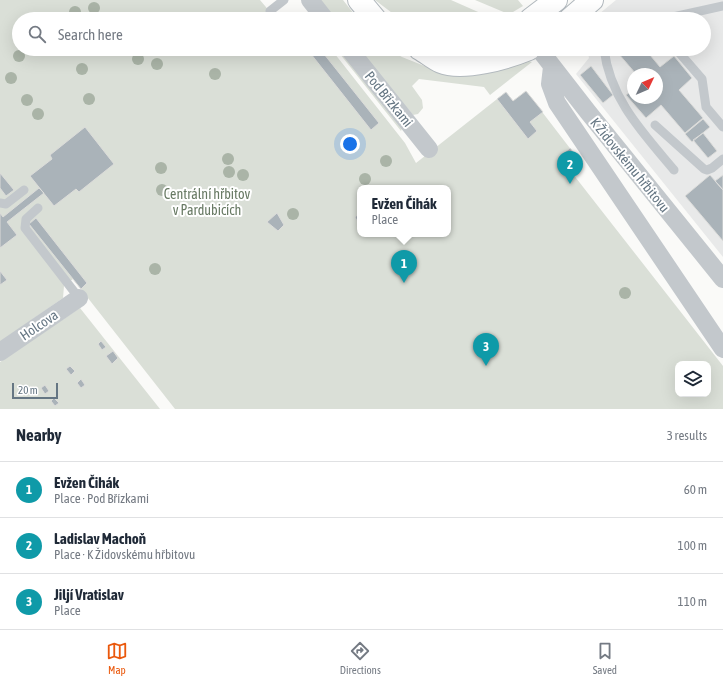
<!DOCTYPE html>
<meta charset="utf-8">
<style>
:root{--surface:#fff;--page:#f6f6f7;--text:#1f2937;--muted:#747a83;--line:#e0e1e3;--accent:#ea580c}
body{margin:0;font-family:"Asap Condensed",sans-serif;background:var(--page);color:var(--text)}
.controls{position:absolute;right:12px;bottom:12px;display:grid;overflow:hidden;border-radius:8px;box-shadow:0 4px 16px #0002}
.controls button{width:36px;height:36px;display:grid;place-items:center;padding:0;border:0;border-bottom:1px solid var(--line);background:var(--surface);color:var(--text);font:20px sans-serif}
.compass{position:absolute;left:627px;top:68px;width:36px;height:36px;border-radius:50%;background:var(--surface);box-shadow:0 4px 16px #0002;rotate:46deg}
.scale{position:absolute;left:12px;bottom:10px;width:46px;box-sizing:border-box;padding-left:4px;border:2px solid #657683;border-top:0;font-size:11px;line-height:14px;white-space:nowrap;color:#657683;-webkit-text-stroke:3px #fff;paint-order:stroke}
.you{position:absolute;left:350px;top:144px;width:14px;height:14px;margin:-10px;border:3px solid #fff;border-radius:50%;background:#1a73e8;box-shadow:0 0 0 6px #1a73e833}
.badge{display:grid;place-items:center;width:26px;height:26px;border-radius:50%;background:var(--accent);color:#fff;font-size:13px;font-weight:700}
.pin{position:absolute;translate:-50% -33px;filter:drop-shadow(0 1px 2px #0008)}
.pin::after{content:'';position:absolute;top:21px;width:14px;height:12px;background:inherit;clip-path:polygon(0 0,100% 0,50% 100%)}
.popup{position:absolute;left:357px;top:185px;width:94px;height:52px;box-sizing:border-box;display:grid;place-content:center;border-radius:8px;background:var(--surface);filter:drop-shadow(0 1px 3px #0005);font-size:13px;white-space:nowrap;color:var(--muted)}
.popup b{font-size:15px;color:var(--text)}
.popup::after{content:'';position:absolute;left:50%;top:100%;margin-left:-8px;border:8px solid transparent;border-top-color:var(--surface)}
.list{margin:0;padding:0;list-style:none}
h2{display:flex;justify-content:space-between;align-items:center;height:52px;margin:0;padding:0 16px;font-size:17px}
h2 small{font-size:13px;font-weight:400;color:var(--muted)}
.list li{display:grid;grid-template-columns:26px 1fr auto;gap:12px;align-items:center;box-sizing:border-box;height:56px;padding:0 16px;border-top:1px solid var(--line)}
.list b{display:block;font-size:15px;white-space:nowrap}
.list p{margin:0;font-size:13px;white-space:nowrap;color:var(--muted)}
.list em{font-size:13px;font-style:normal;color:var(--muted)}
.icon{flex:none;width:22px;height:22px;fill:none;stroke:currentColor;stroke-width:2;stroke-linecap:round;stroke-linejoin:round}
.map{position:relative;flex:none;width:723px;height:409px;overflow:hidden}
.search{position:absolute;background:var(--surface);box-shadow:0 4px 16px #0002;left:12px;right:12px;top:12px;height:44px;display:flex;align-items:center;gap:10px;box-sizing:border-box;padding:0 14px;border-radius:22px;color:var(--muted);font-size:15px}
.sheet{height:220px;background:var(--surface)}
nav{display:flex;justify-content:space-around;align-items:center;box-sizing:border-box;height:56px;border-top:1px solid var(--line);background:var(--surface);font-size:11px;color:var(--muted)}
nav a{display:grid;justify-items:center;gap:2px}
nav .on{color:var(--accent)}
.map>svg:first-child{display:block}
</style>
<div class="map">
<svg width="723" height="409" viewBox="0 0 723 409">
<rect width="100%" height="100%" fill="#fafaf8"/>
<path fill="#e8e9e9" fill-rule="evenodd" d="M 616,0 L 723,0 L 723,257 L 576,74 L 589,58 L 587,49 L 704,49 L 704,19 L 593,19 ZM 633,74 L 657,74 L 657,98 L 633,98 Z"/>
<path fill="#dadfd7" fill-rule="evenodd" d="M 0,0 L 260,0 L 276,19 L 19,19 L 19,49 L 331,49 L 405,143 L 416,163 L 506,92 L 513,101 L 526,91 L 579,160 L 569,169 L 723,366 L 723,409 L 175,409 L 73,279 L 64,286 L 63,298 L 0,342 ZM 360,188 L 448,188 L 448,234 L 360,234 ZM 678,364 L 708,364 L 708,394 L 678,394 Z
M 319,0 L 343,0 L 358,19 L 333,19 Z
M 375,0 L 451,0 L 494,19 L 400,19 Z
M 475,0 L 518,0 L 523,6 L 513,12 L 506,13 Z
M 336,49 L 342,49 L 403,126 L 401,131 Z
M 357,49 L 388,49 L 402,57 L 432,69 L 529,61 L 532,62 L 490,95 L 484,87 L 419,79 L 412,86 L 422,100 L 423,108 L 418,114 L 413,115 Z
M 80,308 L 160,409 L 0,409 L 0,362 Z"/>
<path fill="#aab3b9" stroke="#dcdcda" d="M 307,49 L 320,49 L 379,123 L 371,130 Z
M 623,49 L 645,49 L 660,67 L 674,56 L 692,78 L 679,90 L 703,118 L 685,133 L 661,105 L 646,118 L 626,95 L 633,90 L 633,98 L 657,98 L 657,74 L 636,74 L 618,53 Z
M 591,66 L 613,95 L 603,103 L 580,75 Z
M 526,91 L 543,112 L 530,122 L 537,131 L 528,139 L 497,99 L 506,92 L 513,101 Z
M 703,119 L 710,127 L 692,142 L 685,134 Z
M 85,127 L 114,164 L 79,192 L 76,189 L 54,206 L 30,176 L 52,159 L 50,155 Z
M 703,133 L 717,151 L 708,158 L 693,140 Z
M 570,148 L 579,160 L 567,169 L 558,158 Z
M 0,173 L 14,190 L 6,196 L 0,188 Z
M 710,175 L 723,190 L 723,241 L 685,196 Z
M 723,175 L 723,190 L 715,181 Z
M 39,188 L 44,193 L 7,222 L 17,235 L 0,248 L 0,213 L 3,217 Z
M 277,213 L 284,225 L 278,231 L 267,222 Z
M 360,213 L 360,227 L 355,217 Z
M 36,218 L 87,283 L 81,289 L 29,224 Z
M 0,271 L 7,280 L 0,285 Z
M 101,341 L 106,347 L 102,350 L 98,344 Z
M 113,351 L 118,358 L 112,364 L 106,356 Z
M 70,366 L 75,371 L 71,375 L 66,369 Z
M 81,379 L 85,385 L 81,388 L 77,383 Z
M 45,385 L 49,391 L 45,394 L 41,388 Z
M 54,398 L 59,403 L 55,406 L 51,401 Z"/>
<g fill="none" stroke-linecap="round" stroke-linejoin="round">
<defs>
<path id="secondary" d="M 359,0 L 375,19
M 531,19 L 556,0
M 570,19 L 592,0
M 420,49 C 427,53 434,59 441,62 C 463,71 507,58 529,49"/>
</defs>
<use href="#secondary" stroke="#b3babf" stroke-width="24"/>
<path stroke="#c3c8cc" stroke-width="9" d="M 270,11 L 284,0
M 664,19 L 723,6
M 604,49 C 610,99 643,133 674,170
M 676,49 L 702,79 L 706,107 L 723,127
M 655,125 L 704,169 L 707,170 L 712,168 L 723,159
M 0,203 L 6,204 L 24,190
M 38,208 L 26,219 L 25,228 L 79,298"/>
<path stroke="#c3c8cc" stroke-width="18" d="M 310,0 L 325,19
M 349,49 L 429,149
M 539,49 L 588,112 L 723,279
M 552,67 L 550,84 L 557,103 L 723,349
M 0,352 L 79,298"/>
<use href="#secondary" stroke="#fff" stroke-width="22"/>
</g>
<g fill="#aab4a7">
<circle cx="94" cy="8" r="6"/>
<circle cx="75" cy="12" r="6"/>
<circle cx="19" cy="56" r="6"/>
<circle cx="138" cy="59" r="6"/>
<circle cx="157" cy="64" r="6"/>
<circle cx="82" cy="69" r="6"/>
<circle cx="215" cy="74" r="6"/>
<circle cx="11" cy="78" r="6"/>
<circle cx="89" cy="99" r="6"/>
<circle cx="27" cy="100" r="6"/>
<circle cx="38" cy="114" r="6"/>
<circle cx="228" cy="159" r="6"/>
<circle cx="386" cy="161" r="6"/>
<circle cx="161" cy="168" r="6"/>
<circle cx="229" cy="172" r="6"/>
<circle cx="243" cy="175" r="6"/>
<circle cx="365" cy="179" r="6"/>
<circle cx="162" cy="190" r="6"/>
<circle cx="293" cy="214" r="6"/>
<circle cx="155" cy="269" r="6"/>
<circle cx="625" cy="293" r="6"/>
</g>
<g text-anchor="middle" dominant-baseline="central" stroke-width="4" stroke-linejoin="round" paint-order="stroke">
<g font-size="14" fill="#657683" stroke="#fff">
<text transform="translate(389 99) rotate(51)">Pod Břízkami</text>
<text transform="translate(630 165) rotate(51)">K Židovskému hřbitovu</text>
<text transform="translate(39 325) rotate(-34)">Holcova</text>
</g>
<g font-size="14" fill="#687a64" stroke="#fff">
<text x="207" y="194">Centrální hřbitov<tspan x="207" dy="16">v Pardubicích</tspan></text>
</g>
</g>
</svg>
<div class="controls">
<button><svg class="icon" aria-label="layers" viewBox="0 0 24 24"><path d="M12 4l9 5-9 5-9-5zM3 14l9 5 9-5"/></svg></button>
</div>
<svg class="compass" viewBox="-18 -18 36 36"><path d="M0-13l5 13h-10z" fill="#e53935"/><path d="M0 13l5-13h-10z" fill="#747a83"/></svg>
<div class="scale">20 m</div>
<div class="you"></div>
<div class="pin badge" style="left:404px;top:283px;background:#0f9aa8">1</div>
<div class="popup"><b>Evžen Čihák</b>Place</div>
<div class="pin badge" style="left:570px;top:184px;background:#0f9aa8">2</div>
<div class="pin badge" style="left:486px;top:366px;background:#0f9aa8">3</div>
<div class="search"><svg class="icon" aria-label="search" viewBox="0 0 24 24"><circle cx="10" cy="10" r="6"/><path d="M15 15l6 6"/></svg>Search here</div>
</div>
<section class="sheet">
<h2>Nearby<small>3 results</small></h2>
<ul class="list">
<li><span class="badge" style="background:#0f9aa8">1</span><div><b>Evžen Čihák</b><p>Place · Pod Břízkami</p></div><em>60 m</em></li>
<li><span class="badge" style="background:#0f9aa8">2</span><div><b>Ladislav Machoň</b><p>Place · K Židovskému hřbitovu</p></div><em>100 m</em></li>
<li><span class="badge" style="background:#0f9aa8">3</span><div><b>Jiljí Vratislav</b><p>Place</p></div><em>110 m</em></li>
</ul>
</section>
<nav>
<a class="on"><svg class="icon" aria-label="map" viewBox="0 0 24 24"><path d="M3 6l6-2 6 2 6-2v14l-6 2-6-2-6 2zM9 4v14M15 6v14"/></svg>Map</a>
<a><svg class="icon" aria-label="directions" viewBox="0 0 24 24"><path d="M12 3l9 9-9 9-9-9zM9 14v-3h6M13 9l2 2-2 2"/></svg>Directions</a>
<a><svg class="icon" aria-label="saved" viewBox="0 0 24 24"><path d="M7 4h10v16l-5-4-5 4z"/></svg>Saved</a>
</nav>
